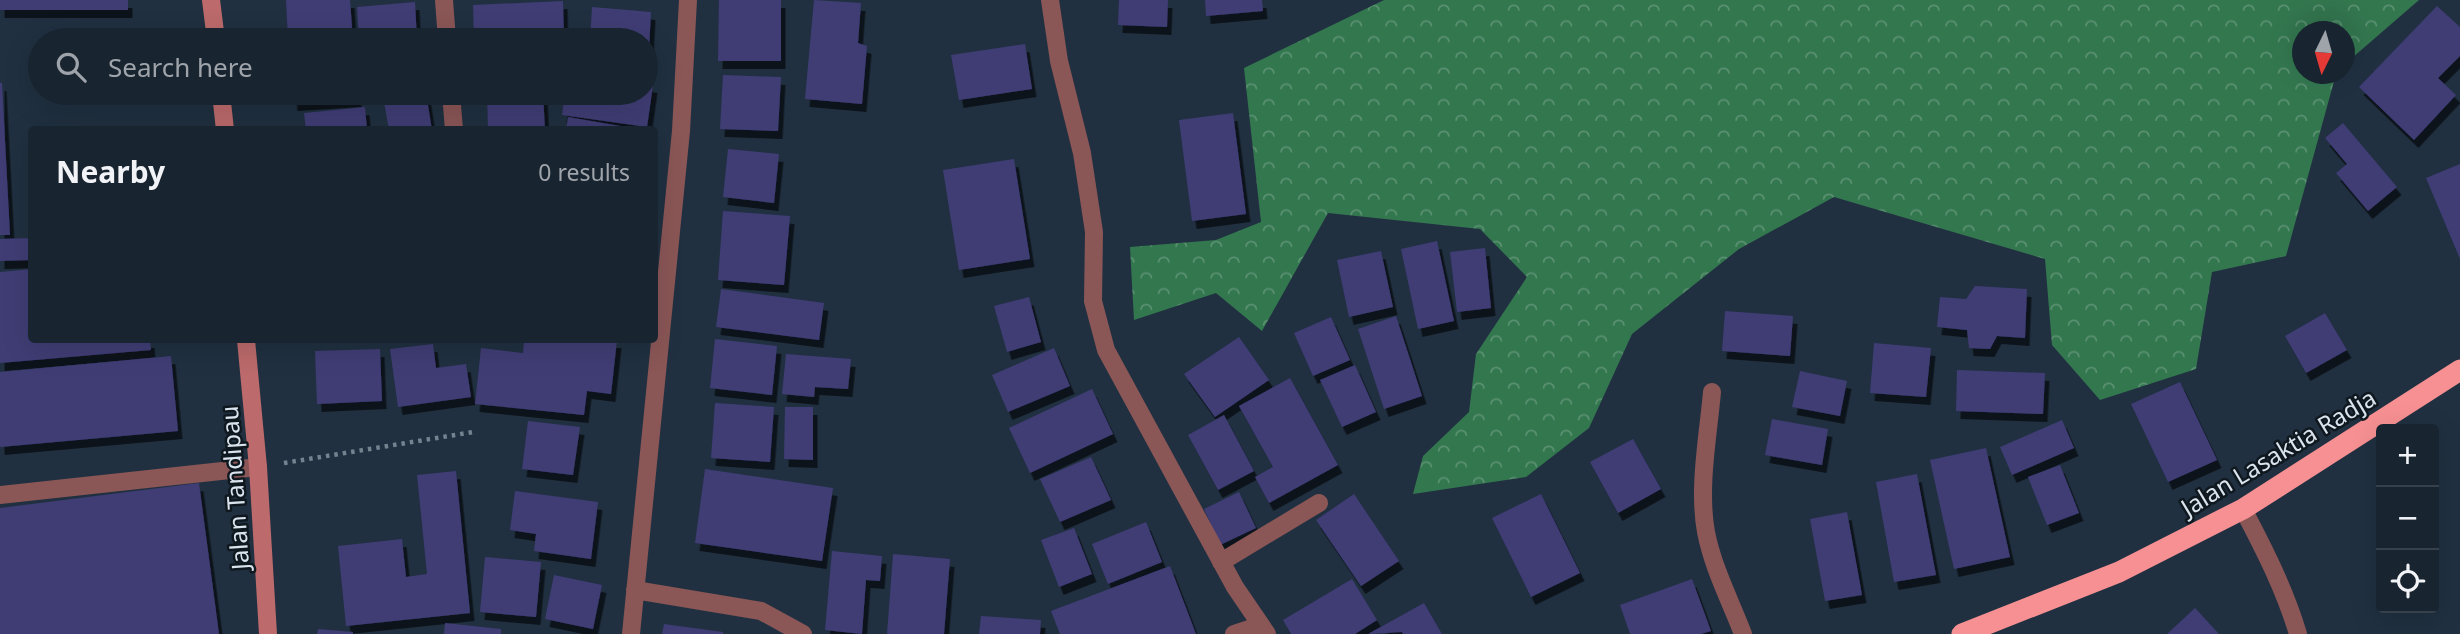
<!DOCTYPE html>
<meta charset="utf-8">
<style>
:root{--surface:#182430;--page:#25303c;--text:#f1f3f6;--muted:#9fa4ab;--line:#36414c}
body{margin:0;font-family:"Noto Sans",sans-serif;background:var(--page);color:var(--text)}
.controls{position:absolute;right:21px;bottom:21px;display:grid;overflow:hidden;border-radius:7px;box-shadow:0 7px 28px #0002}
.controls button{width:63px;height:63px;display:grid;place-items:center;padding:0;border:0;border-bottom:2px solid var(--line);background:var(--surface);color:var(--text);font:35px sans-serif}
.compass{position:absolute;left:2292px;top:21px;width:63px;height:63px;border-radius:50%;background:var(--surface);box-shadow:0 7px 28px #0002;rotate:185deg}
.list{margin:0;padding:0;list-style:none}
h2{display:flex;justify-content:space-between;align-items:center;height:91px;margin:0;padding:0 28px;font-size:30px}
h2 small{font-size:23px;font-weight:400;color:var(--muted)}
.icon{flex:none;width:38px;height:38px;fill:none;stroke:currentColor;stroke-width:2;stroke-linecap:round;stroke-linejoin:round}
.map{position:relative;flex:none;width:2460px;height:634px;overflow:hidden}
.search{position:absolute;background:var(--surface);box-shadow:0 7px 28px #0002;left:28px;top:28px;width:630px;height:77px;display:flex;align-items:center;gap:18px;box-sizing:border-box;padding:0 24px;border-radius:38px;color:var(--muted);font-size:26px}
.panel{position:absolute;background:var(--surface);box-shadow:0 7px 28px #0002;left:28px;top:126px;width:630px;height:217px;border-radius:7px}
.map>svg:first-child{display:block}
</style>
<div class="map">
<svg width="2460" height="634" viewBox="0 0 2460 634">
<defs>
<pattern id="forest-crowns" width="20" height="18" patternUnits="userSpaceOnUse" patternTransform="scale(1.75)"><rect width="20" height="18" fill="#33774f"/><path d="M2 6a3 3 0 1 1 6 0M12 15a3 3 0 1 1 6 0" fill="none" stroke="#5a9171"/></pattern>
<filter id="shadow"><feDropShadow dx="4.5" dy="8" stdDeviation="0" flood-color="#0009"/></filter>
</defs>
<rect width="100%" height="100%" fill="#203040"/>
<path fill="url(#forest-crowns)" d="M 1384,0 L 2419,0 L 2345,64 L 2344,32 L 2302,32 L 2302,74 L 2336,74 L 2286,256 L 2212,272 L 2196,369 L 2100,400 L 2052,345 L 2045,259 L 1834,197 L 1739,249 L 1632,334 L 1589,428 L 1526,477 L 1413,494 L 1423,456 L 1469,412 L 1476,354 L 1527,277 L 1480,229 L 1328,213 L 1262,331 L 1216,293 L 1134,320 L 1130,247 L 1216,240 L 1261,222 L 1244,68 Z"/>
<path fill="#3f3c75" filter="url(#shadow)" d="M 0,0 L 128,0 L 128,10 L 0,10 Z
M 286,0 L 350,0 L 353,40 L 288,40 Z
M 719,0 L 781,0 L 781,61 L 718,61 Z
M 814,0 L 861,3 L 858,43 L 867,46 L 862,104 L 805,99 Z
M 1119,0 L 1168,0 L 1167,27 L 1118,25 Z
M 1205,0 L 1262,0 L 1263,11 L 1206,16 Z
M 563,1 L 564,40 L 474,40 L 473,5 Z
M 415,2 L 417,40 L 359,40 L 357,7 Z
M 2437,6 L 2460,27 L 2460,56 L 2438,78 L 2456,95 L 2414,140 L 2359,87 Z
M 592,7 L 651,12 L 649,49 L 646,49 L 646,40 L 590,40 Z
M 1025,44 L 1032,89 L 959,100 L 951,55 Z
M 723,75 L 781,77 L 778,131 L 720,129 Z
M 0,83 L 2,83 L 10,235 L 0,235 Z
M 646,84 L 653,85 L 647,127 L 562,115 L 565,93 L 646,93 Z
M 292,93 L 357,93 L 357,99 L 293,103 Z
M 402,93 L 426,93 L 432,130 L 389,130 L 383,96 Z
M 487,93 L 543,93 L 545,130 L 488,130 Z
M 365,107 L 367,130 L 306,130 L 304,113 Z
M 1233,113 L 1246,214 L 1192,221 L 1179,120 Z
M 568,117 L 632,128 L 632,130 L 566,130 Z
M 2343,123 L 2397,187 L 2368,211 L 2336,173 L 2347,164 L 2325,138 Z
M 728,149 L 779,154 L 774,203 L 723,197 Z
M 1014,159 L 1030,259 L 959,270 L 943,170 Z
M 2460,164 L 2460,259 L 2426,178 Z
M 723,211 L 790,216 L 784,285 L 718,280 Z
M 32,238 L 32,260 L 0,261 L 0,239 Z
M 1437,241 L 1454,321 L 1418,329 L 1401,249 Z
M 1485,248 L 1491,308 L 1457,312 L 1450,252 Z
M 1381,251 L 1393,307 L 1349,317 L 1337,260 Z
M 32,269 L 32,340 L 150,340 L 151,350 L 0,363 L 0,272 Z
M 1975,286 L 2027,289 L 2025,338 L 1997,336 L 1990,349 L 1969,348 L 1967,330 L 1937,327 L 1940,297 L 1966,299 Z
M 721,289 L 824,303 L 819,340 L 716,327 Z
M 1029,297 L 1041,342 L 1007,352 L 994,306 Z
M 1725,311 L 1793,316 L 1790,356 L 1722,351 Z
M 2325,313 L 2347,350 L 2306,373 L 2285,336 Z
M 1396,316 L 1422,396 L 1384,409 L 1358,329 Z
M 1331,317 L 1350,360 L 1313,376 L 1294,333 Z
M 1239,337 L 1269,380 L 1215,417 L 1184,374 Z
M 715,339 L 777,346 L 772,395 L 710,388 Z
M 524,340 L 617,340 L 611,394 L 587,391 L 584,415 L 475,404 L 481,348 L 523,353 Z
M 1874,343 L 1931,348 L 1926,397 L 1870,393 Z
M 433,344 L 436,368 L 466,364 L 471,397 L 398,407 L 390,349 Z
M 1054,348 L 1070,386 L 1008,412 L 992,375 Z
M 380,349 L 382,401 L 317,404 L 315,351 Z
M 786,354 L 851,359 L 848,389 L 815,387 L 814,397 L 782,394 Z
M 171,356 L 178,431 L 0,447 L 0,372 Z
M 1355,365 L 1376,412 L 1342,427 L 1320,380 Z
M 1957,370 L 2045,373 L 2043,414 L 1956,411 Z
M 1800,371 L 1847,381 L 1840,416 L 1792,407 Z
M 1290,378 L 1338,465 L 1269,503 L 1255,477 L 1273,467 L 1239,406 Z
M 2180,382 L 2217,460 L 2168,482 L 2131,404 Z
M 1092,389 L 1113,434 L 1030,473 L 1009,428 Z
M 715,403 L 774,407 L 770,462 L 711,458 Z
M 785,407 L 813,407 L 813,460 L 784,459 Z
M 1224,415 L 1254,471 L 1218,490 L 1188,435 Z
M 1772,419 L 1828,429 L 1822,465 L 1765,455 Z
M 2062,420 L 2074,448 L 2012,475 L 2000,447 Z
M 528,421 L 580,427 L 573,475 L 522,469 Z
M 1633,439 L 1661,489 L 1618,513 L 1590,462 Z
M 1986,448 L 2010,557 L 1954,569 L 1930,460 Z
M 1091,457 L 1111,500 L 1060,522 L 1040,479 Z
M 2060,465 L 2079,513 L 2047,525 L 2028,477 Z
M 705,469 L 833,488 L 822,561 L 695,543 Z
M 456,471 L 470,613 L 346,626 L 338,546 L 402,539 L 406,577 L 427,574 L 417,475 Z
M 1917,474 L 1936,575 L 1894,582 L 1876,482 Z
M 199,483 L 219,634 L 0,634 L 0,508 Z
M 515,491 L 598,502 L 591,559 L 534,551 L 536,534 L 510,530 Z
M 1239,492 L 1256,528 L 1220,545 L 1204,509 Z
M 1354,494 L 1399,561 L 1361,586 L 1316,520 Z
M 1541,494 L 1580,573 L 1531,597 L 1492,518 Z
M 1847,512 L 1862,595 L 1825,601 L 1810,519 Z
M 1146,522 L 1162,562 L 1108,584 L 1092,544 Z
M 1074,528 L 1092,574 L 1059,587 L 1041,540 Z
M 832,551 L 882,556 L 880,581 L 866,580 L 862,634 L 825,630 Z
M 893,554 L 950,559 L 944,634 L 887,634 Z
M 485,557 L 541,562 L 536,617 L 480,612 Z
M 1170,566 L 1196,634 L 1060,634 L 1051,611 Z
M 554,575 L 602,585 L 593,629 L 545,619 Z
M 1352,579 L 1377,620 L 1355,634 L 1291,634 L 1283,620 Z
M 1692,579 L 1711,631 L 1701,634 L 1630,634 L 1620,605 Z
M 1424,603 L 1442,634 L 1403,634 L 1402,632 L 1368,634 Z
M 2195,608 L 2219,634 L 2167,634 Z
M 981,616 L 1041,620 L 1040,634 L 979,634 Z
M 445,623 L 501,629 L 501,634 L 444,634 Z
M 664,624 L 723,632 L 723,634 L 662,634 Z
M 318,629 L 353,632 L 353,634 L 317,634 Z"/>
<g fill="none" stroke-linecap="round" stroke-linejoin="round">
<path stroke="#75828f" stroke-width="4.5" stroke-dasharray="3.5 5" stroke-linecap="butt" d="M 284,463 L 473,432"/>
<path stroke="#8a5656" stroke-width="18" d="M 444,0 L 447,40
M 1050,0 L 1059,61 L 1082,153 L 1094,232 L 1093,301 L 1106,350 L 1235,587 L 1267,634
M 451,93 L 454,130
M 1712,392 C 1708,437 1698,488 1706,532 C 1713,568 1730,600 1743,634
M 0,495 L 258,467
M 2243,509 C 2264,549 2285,590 2298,634
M 1221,562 L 1319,503
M 635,590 L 761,611 L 803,634
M 631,634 L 681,131 L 688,0
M 1234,634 L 1261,625"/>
<path stroke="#bc6a6b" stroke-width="18" d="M 211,0 L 216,40
M 221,93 L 225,130
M 246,340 L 258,467 L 268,634"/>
<path stroke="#f69092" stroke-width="21" d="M 1962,634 L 2119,572 L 2243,509 L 2460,370"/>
</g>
<g text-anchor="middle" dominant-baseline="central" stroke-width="5" stroke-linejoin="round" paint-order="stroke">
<g font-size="24" fill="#dae4ee" stroke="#10181f">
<text transform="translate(2278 452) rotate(-31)">Jalan Lasaktia Radja</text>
<text transform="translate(234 488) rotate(-94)">Jalan Tandipau</text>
</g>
</g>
</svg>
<div class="controls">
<button>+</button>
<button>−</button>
<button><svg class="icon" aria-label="locate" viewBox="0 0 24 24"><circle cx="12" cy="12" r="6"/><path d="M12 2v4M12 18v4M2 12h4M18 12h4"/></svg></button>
</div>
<svg class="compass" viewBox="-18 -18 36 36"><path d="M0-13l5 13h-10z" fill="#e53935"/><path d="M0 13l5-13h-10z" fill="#9fa4ab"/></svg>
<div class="search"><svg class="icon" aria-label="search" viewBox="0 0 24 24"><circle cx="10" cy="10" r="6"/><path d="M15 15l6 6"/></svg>Search here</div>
<section class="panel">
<h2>Nearby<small>0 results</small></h2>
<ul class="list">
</ul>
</section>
</div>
